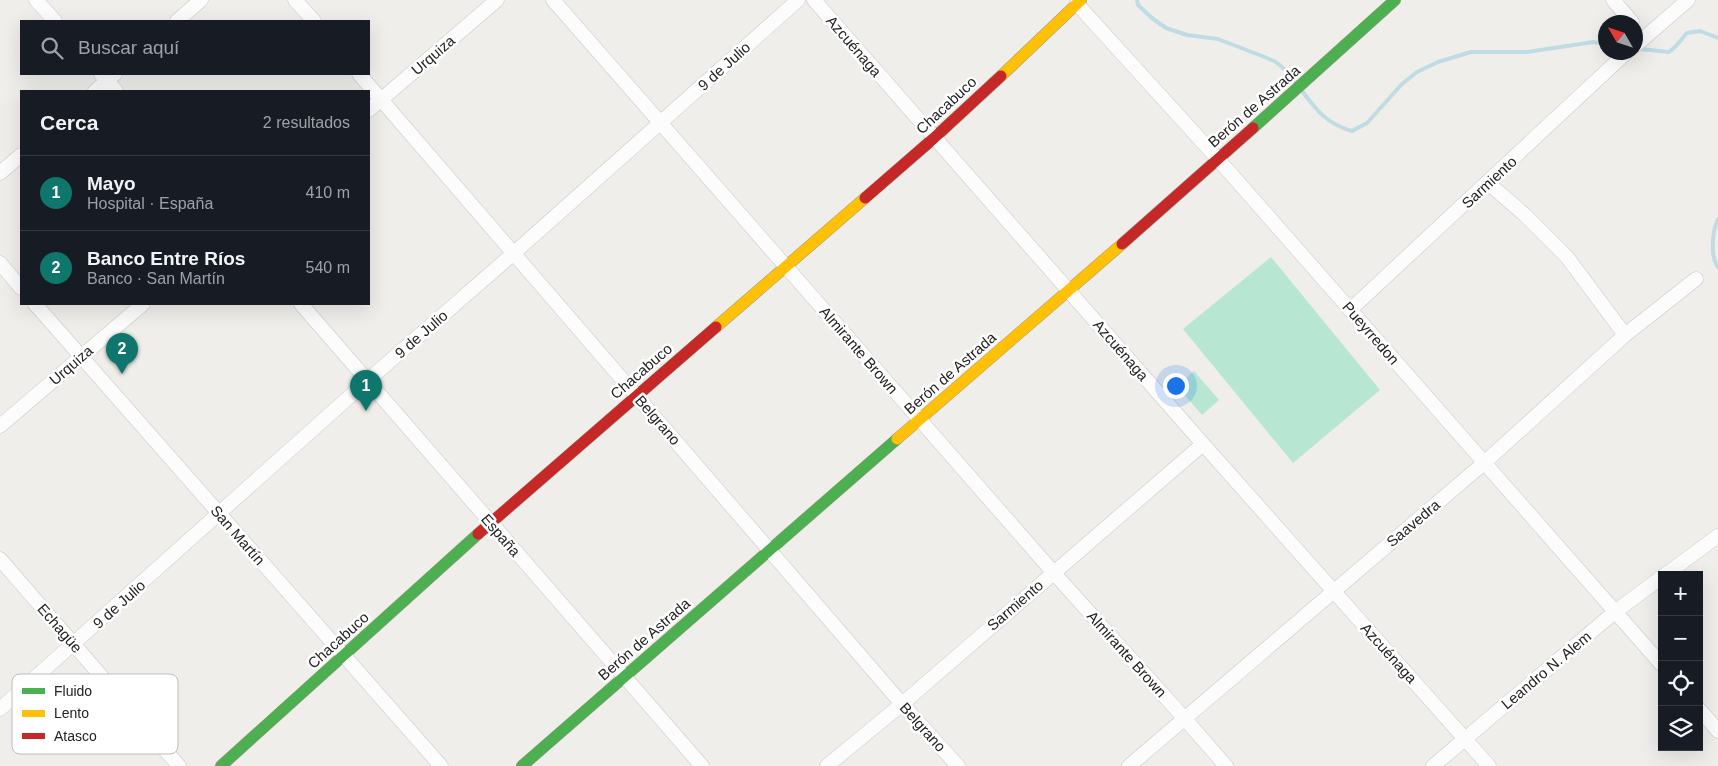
<!DOCTYPE html>
<html lang="es">
<meta charset="utf-8">
<style>
:root{--surface:#171b24;--page:#20242c;--text:#f1f3f6;--muted:#9ea1a6;--line:#363941;--accent:#0f766e}
body{margin:0;font-family:Helvetica,sans-serif;background:var(--page);color:var(--text)}
.controls{position:absolute;right:15px;bottom:15px;display:grid;overflow:hidden;border-radius:0px;box-shadow:0 5px 20px #0002}
.controls button{width:45px;height:45px;display:grid;place-items:center;padding:0;border:0;border-bottom:1px solid var(--line);background:var(--surface);color:var(--text);font:25px sans-serif}
.compass{position:absolute;left:1598px;top:15px;width:45px;height:45px;border-radius:50%;background:var(--surface);box-shadow:0 5px 20px #0002;rotate:309deg}
.you{position:absolute;left:1175px;top:385px;width:18px;height:18px;margin:-12px;border:4px solid #fff;border-radius:50%;background:#1a73e8;box-shadow:0 0 0 8px #1a73e833}
.badge{display:grid;place-items:center;width:32px;height:32px;border-radius:50%;background:var(--accent);color:#fff;font-size:16px;font-weight:700}
.pin{position:absolute;translate:-50% -41px;filter:drop-shadow(0 1px 2px #0008)}
.pin::after{content:'';position:absolute;top:26px;width:18px;height:15px;background:inherit;clip-path:polygon(0 0,100% 0,50% 100%)}
.list{margin:0;padding:0;list-style:none}
h2{display:flex;justify-content:space-between;align-items:center;height:65px;margin:0;padding:0 20px;font-size:21px}
h2 small{font-size:16px;font-weight:400;color:var(--muted)}
.list li{display:grid;grid-template-columns:32px 1fr auto;gap:15px;align-items:center;box-sizing:border-box;height:75px;padding:0 20px;border-top:1px solid var(--line)}
.list b{display:block;font-size:19px;white-space:nowrap}
.list p{margin:0;font-size:16px;white-space:nowrap;color:var(--muted)}
.list em{font-size:16px;font-style:normal;color:var(--muted)}
.icon{flex:none;width:28px;height:28px;fill:none;stroke:currentColor;stroke-width:2;stroke-linecap:round;stroke-linejoin:round}
.map{position:relative;flex:none;width:1718px;height:766px;overflow:hidden}
.search{position:absolute;background:var(--surface);box-shadow:0 5px 20px #0002;left:20px;top:20px;width:350px;height:55px;display:flex;align-items:center;gap:12px;box-sizing:border-box;padding:0 18px;border-radius:0px;color:var(--muted);font-size:19px}
.panel{position:absolute;background:var(--surface);box-shadow:0 5px 20px #0002;left:20px;top:90px;width:350px;height:215px;border-radius:0px}
.map>svg:first-child{display:block}
</style>
<div class="map">
<svg width="1718" height="766" viewBox="0 0 1718 766">
<rect width="100%" height="100%" fill="#f0eeeb"/>
<path fill="#b7e6d2" d="M 1271,257 L 1380,390 L 1293,463 L 1183,329 Z
M 1194,371 L 1219,400 L 1202,415 L 1177,386 Z"/>
<g fill="none" stroke-linecap="round" stroke-linejoin="round">
<path stroke="#bfdbe3" stroke-width="4" d="M 1137,0 L 1138,5 L 1152,18 L 1166,28 L 1187,35 L 1218,39 L 1267,58 L 1276,62 L 1289,73 L 1295,81
M 1640,49 L 1669,52 L 1675,47 L 1687,33 L 1700,31 L 1718,38
M 1302,91 C 1317,111 1327,124 1352,131 L 1367,123 L 1402,84 L 1417,72 L 1438,62 L 1471,52 L 1527,52 L 1594,42 L 1606,44
M 1718,219 C 1712,232 1710,256 1718,267"/>
<defs>
<path id="street" d="M 36,0 L 55,21
M 295,0 L 314,21
M 553,0 L 1053,572 L 1185,719 L 1226,766
M 814,0 L 1203,444 L 1489,766
M 1613,0 L 1632,22
M 1077,4 L 1217,158 L 1662,665
M 177,21 L 201,0
M 1636,45 L 1688,0
M 101,74 L 116,91
M 359,74 L 902,704 L 958,766
M 95,91 L 115,74
M 369,110 L 497,0
M 0,173 L 21,155
M 1488,183 L 1525,215 L 1567,257 L 1625,335
M 0,263 L 21,288
M 35,304 L 441,766
M 301,304 L 702,766
M 1350,310 L 1627,52
M 0,426 L 143,304
M 0,559 L 179,766
M 1665,575 L 1718,536
M 0,709 L 367,381 L 514,253 L 798,0
M 1699,709 L 1718,731
M 827,766 L 902,704 L 1203,444
M 1129,766 L 1484,463 L 1625,335 L 1696,279
M 1433,766 L 1616,611 L 1662,577"/>
<path id="fast" d="M 1253,128 L 1395,0
M 221,766 L 478,534
M 522,766 L 897,439"/>
<path id="slow" d="M 1001,76 L 1081,0
M 716,327 L 865,198
M 897,439 L 1122,244"/>
<path id="jam" d="M 865,198 L 934,138 L 1001,76
M 1122,244 L 1253,128
M 478,534 L 716,327"/>
</defs>
<use href="#street" stroke="#c9c8c7" stroke-width="15"/>
<use href="#fast" stroke="#999a82" stroke-width="12"/>
<use href="#slow" stroke="#999a82" stroke-width="12"/>
<use href="#jam" stroke="#999a82" stroke-width="12"/>
<use href="#street" stroke="#fdfcfc" stroke-width="14"/>
<use href="#fast" stroke="#4caf50" stroke-width="11"/>
<use href="#slow" stroke="#ffc107" stroke-width="11"/>
<use href="#jam" stroke="#c62828" stroke-width="11"/>
</g>
<g text-anchor="middle" dominant-baseline="central" stroke-width="5" stroke-linejoin="round" paint-order="stroke">
<g font-size="15" fill="#222" stroke="#fff">
<text transform="translate(854 46) rotate(49)">Azcuénaga</text>
<text transform="translate(433 55) rotate(-41)">Urquiza</text>
<text transform="translate(724 66) rotate(-42)">9 de Julio</text>
<text transform="translate(946 105) rotate(-43)">Chacabuco</text>
<text transform="translate(1254 106) rotate(-41)">Berón de Astrada</text>
<text transform="translate(1489 182) rotate(-43)">Sarmiento</text>
<text transform="translate(1371 333) rotate(49)">Pueyrredon</text>
<text transform="translate(421 334) rotate(-41)">9 de Julio</text>
<text transform="translate(859 350) rotate(49)">Almirante Brown</text>
<text transform="translate(1121 350) rotate(49)">Azcuénaga</text>
<text transform="translate(71 365) rotate(-41)">Urquiza</text>
<text transform="translate(641 371) rotate(-41)">Chacabuco</text>
<text transform="translate(950 373) rotate(-41)">Berón de Astrada</text>
<text transform="translate(658 420) rotate(49)">Belgrano</text>
<text transform="translate(1413 523) rotate(-40)">Saavedra</text>
<text transform="translate(238 535) rotate(49)">San Martín</text>
<text transform="translate(501 535) rotate(49)">España</text>
<text transform="translate(119 604) rotate(-42)">9 de Julio</text>
<text transform="translate(1015 605) rotate(-41)">Sarmiento</text>
<text transform="translate(60 628) rotate(49)">Echagüe</text>
<text transform="translate(644 639) rotate(-41)">Berón de Astrada</text>
<text transform="translate(338 640) rotate(-42)">Chacabuco</text>
<text transform="translate(1389 653) rotate(48)">Azcuénaga</text>
<text transform="translate(1127 654) rotate(48)">Almirante Brown</text>
<text transform="translate(1546 670) rotate(-40)">Leandro N. Alem</text>
<text transform="translate(923 727) rotate(48)">Belgrano</text>
</g>
</g>
<rect x="12" y="674" width="166" height="80" rx="8" fill="#fff" stroke="#bdbdbd" stroke-width="1"/>
<rect x="22" y="688" width="23" height="6" fill="#4caf50"/>
<rect x="22" y="710" width="23" height="7" fill="#ffc107"/>
<rect x="22" y="733" width="23" height="6" fill="#c62828"/>
<g font-size="14" fill="#222">
<text x="54" y="696">Fluido</text>
<text x="54" y="718">Lento</text>
<text x="54" y="741">Atasco</text>
</g>
</svg>
<div class="controls">
<button>+</button>
<button>−</button>
<button><svg class="icon" aria-label="locate" viewBox="0 0 24 24"><circle cx="12" cy="12" r="6"/><path d="M12 2v4M12 18v4M2 12h4M18 12h4"/></svg></button>
<button><svg class="icon" aria-label="layers" viewBox="0 0 24 24"><path d="M12 4l9 5-9 5-9-5zM3 14l9 5 9-5"/></svg></button>
</div>
<svg class="compass" viewBox="-18 -18 36 36"><path d="M0-13l5 13h-10z" fill="#e53935"/><path d="M0 13l5-13h-10z" fill="#9ea1a6"/></svg>
<div class="you"></div>
<div class="pin badge" style="left:366px;top:411px">1</div>
<div class="pin badge" style="left:122px;top:374px">2</div>
<div class="search"><svg class="icon" aria-label="search" viewBox="0 0 24 24"><circle cx="10" cy="10" r="6"/><path d="M15 15l6 6"/></svg>Buscar aquí</div>
<section class="panel">
<h2>Cerca<small>2 resultados</small></h2>
<ul class="list">
<li><span class="badge">1</span><div><b>Mayo</b><p>Hospital · España</p></div><em>410 m</em></li>
<li><span class="badge">2</span><div><b>Banco Entre Ríos</b><p>Banco · San Martín</p></div><em>540 m</em></li>
</ul>
</section>
</div>
